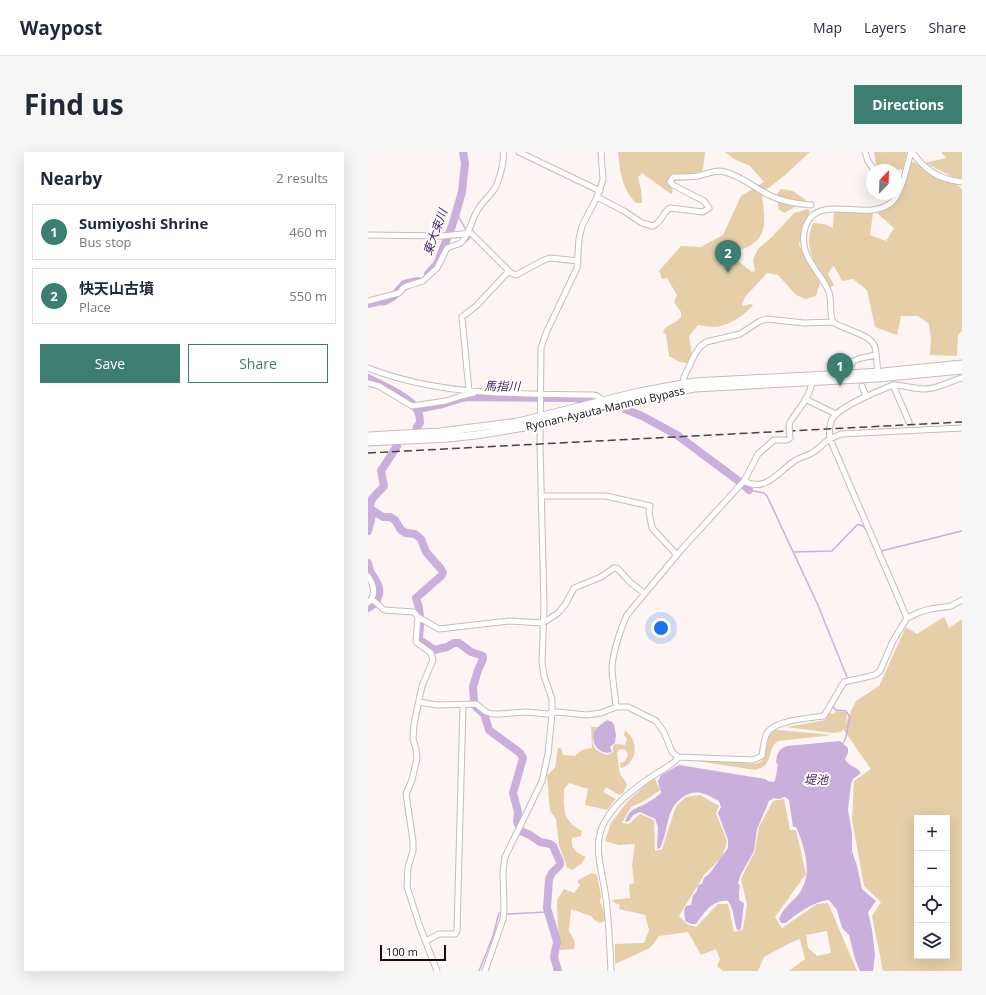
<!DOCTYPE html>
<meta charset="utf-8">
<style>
:root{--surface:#fff;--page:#f6f6f7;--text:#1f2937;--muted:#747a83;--line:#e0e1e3;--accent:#3c7e70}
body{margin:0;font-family:"Open Sans","Noto Sans JP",sans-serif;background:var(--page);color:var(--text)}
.controls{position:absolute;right:12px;bottom:12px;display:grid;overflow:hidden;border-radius:0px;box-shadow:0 4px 16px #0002}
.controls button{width:36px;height:36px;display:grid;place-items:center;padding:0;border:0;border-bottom:1px solid var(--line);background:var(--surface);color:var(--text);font:20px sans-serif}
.compass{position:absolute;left:498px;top:12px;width:36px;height:36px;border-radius:50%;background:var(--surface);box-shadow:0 4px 16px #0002;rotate:23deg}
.scale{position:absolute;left:12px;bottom:10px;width:66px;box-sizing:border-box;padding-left:4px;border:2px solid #100d0d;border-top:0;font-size:11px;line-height:14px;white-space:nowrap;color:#100d0d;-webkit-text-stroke:3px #fff;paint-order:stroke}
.you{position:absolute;left:293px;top:476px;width:14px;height:14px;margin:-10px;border:3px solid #fff;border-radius:50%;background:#1a73e8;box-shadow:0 0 0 6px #1a73e833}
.badge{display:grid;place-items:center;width:26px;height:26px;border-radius:50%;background:var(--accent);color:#fff;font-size:13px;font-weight:700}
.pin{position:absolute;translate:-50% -33px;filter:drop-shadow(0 1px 2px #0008)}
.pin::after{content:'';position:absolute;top:21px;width:14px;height:12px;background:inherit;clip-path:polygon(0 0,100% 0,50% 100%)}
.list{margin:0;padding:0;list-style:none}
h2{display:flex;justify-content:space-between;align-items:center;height:52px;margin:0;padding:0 16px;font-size:17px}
h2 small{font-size:13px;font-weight:400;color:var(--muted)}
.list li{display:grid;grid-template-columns:26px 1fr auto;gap:12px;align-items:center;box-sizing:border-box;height:56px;margin:0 8px 8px;padding:0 8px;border:1px solid var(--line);border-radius:0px}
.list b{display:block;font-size:15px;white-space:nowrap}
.list p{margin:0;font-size:13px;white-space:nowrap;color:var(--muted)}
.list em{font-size:13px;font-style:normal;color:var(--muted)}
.actions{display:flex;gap:8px;padding:12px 16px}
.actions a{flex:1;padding:9px 0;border:1px solid var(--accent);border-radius:0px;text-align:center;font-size:14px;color:var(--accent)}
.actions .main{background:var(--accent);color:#fff}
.icon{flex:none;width:22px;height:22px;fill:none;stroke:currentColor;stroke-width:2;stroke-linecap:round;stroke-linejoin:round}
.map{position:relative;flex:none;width:594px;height:819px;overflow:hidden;border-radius:0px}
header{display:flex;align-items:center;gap:24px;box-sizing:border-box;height:56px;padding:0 20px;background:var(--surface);border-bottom:1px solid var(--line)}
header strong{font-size:19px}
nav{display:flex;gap:22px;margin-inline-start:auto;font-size:14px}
.intro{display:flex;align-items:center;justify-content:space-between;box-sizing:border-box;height:96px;padding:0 24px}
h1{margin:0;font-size:28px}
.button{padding:10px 18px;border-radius:0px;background:var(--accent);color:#fff;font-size:14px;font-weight:700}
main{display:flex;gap:24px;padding:0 24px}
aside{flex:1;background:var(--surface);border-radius:0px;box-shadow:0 4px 16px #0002}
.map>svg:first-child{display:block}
</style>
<header>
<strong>Waypost</strong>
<nav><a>Map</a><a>Layers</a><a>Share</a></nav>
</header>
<div class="intro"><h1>Find us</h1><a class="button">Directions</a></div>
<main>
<aside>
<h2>Nearby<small>2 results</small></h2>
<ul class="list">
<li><span class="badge">1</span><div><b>Sumiyoshi Shrine</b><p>Bus stop</p></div><em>460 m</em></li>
<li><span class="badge">2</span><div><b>快天山古墳</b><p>Place</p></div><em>550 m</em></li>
</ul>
<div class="actions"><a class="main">Save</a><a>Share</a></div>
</aside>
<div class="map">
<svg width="594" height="819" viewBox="0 0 594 819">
<rect width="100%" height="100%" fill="#fdf4f4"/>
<path fill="#e5cea8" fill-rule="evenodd" d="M 250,0 L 337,0 L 335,17 L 328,27 L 307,29 L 303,35 L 305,39 L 303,42 L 274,21 L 270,25 L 273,37 L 274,51 L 268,51 C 254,37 252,20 250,0 Z
M 357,0 L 442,0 L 416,24 L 394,41 C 396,65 403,86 375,97 C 370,99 365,99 360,101 L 384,120 L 387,119 L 385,108 L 390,97 L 405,84 L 426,61 L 440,57 L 442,59 L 434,77 L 431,93 L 452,131 L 448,144 L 438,147 L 428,143 L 410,123 L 399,121 L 378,144 L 374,151 L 375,154 L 382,152 L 385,153 C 379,161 363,172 353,174 C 345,176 337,174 330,173 L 321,184 L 324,202 L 319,211 L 312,210 L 301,204 L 298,182 L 295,180 C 298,172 308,172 313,165 L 313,160 L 306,150 L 309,143 L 299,126 L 294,127 L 291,119 L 313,94 L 333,95 L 355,83 L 373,44 L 396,30 L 382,14 L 366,7 Z
M 506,0 L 539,0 L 535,17 L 528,19 L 528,18 L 509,18 Z
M 573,0 L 594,0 L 594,26 L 587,26 L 557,11 L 578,6 Z
M 546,10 L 569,25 L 587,31 L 594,37 L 594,179 L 590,183 L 589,204 L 562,203 L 563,187 L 561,172 L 550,164 L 533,164 L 529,183 L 507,175 L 499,138 L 485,127 L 474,129 L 466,114 L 462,118 L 460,122 L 466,133 L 462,136 C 453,122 440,105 441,87 C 441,82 443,76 445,71 L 456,72 L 465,76 L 466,59 L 505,61 L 502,83 L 518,89 L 526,76 L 509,61 L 525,53 L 534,41 L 542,11 Z
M 413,37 L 425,39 L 438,48 L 417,61 L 411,58 L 409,42 Z
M 576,465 L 581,476 L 594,467 L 594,466 L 594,819 L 515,819 L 504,764 L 513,750 L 496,734 L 484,667 L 486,629 L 503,617 L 475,577 L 473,580 L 465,581 L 418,575 L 458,568 L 460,561 L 466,562 L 468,559 L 478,560 L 479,563 L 477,572 L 488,549 L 511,534 L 538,475 L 549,482 ZM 549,666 L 579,666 L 579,804 L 549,804 Z
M 223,575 L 230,575 C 224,581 222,594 230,599 C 232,601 237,602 239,603 L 245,600 L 245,594 L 247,592 L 257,593 L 259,587 L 256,583 L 257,578 C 259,580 262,583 264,586 C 270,596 266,613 253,616 L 252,611 L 257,609 L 260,603 L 258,598 L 252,597 L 249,601 L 252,622 L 259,632 L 255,641 L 251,643 L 238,635 L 235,640 L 248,647 L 239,658 L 217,653 L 220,637 L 201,631 L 196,637 C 195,656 195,670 214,679 L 213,684 L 204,686 C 203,699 208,700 218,705 L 213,712 L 204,718 L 199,715 L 191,693 L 188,667 L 182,659 L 179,623 L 187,616 L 190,596 L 193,596 L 195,603 L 207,604 L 214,598 L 224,596 Z
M 406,578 L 410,578 L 465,583 L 410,589 C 397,598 408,613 387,618 L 329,609 L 349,609 L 388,612 L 394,609 L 396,606 L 401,584 Z
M 286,625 L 292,638 L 278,648 L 263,655 L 254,671 L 261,672 L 272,662 L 286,668 L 287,699 L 294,697 L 308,654 L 318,645 L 332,643 L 351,654 L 348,661 L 359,689 L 354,705 L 336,723 L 311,764 L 319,772 L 328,775 L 350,752 L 360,752 L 366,780 L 375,777 L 379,753 L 373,727 L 387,699 L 391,675 L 405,649 L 416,647 L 422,678 L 428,678 L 438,722 L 407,765 L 414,776 L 449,752 L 460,751 L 489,819 L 421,819 L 437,807 L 432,787 L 420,792 L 396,805 L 390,819 L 355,819 L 349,814 L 352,807 L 348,797 L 333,803 L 320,780 L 291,784 L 282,796 L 247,812 L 247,792 L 276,791 L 281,778 L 277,763 L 251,757 L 252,753 L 245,750 L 244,748 L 262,746 L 261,733 L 266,731 L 264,714 L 267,692 L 251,693 L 237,689 L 243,671 L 259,650 ZM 459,779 L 463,801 L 449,804 L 440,796 L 438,783 Z
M 224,721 L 229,723 L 233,744 L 232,750 L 234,754 L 238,768 L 232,771 L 228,769 L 223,764 L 203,757 L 201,779 L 207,790 L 206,797 L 192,798 L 190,779 L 189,748 L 196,737 L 206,741 L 212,733 L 210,731 L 210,728 Z"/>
<path fill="#caafdc" d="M 239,568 L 244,570 L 246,573 L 248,583 L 247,591 L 242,595 L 244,600 C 231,604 221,590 227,579 C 230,574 235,571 239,568 Z
M 472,589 L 480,596 L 480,601 L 477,607 C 482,616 489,614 493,621 L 485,627 L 483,632 L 480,658 L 484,681 L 484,699 L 489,714 L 494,737 L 508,749 L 500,760 L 504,778 L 507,802 L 505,819 L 492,819 L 487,807 L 481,783 L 474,776 L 469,758 L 461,748 C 449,748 426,763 418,771 L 413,771 L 411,767 C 415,756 423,751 430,743 C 446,723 437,696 428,675 L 425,675 L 421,648 L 417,645 L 411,647 L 406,646 L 401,649 L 389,677 L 386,699 L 373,722 L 370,731 L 372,734 L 371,741 L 371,748 L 376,751 L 373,777 L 369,778 C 365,767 367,759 360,749 C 345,747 336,761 328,772 L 323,772 L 317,769 L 316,758 L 318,754 L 323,753 L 325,744 L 329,739 L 330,733 L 334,732 L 336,726 L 342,721 L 360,696 L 360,688 L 350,661 L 353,655 L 351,649 C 345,646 339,642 333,641 C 318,638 305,651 301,665 C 298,676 297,686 292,696 L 289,697 L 290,675 L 287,667 L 272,660 L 265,663 L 261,669 L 257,670 C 263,653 270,658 282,649 C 286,647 289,644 293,641 L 290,629 L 293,623 L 311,613 L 397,627 L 400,629 L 405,630 L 407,629 L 410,613 L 408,610 C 409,602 410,597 419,594 Z"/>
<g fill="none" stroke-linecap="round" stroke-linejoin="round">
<path stroke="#caafdc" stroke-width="1.5" d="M 88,60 L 98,78
M 96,91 L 101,87 L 102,84
M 11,149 L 15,153 L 19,152 L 32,142
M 381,338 L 396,341 L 399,344 L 449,451 L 479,525
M 513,399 L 594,379
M 425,400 L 464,399 L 489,373 C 500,371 502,391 508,398
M 464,554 L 468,558 L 478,559 L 482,565 L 478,585 L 475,591
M 139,762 L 180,760
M 111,819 L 125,784 L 131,761"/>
<path stroke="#caafdc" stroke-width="8" d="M 60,122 L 69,112 L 84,74 L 94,40 L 97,11 L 95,0
M 0,152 L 21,147 L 26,144 L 36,132 L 50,129
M 0,226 C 13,233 40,244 48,256 C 51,260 52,266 52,271 L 49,275
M 49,257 L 75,252 L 94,246 L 101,245 L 205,246 L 220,248
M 257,257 L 274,264 L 309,283 L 372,330 L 381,338
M 4,358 L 15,365 L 22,365 L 27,368 L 33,378 L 38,381 L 47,382 L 53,387 L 58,400 L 73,417 L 75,421 L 73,424 L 48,446 C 54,461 52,472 51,487 L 66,498 L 79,495 L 86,491 L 91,491 L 103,500 L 115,504 L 115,507 L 110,518 L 105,535 L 106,550 L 108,555 L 116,562 L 121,578 L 152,601 L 155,606 L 145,641 L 150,660 L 149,670 L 153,679 L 162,683 L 172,690 L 182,692 L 185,694 L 192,710 L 192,713 L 184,721 L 181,727 L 179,756 L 188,786 L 189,790 L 186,805 L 190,819
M 0,379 C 2,371 6,362 2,354 L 4,347 L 16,334 L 13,319 L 29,294
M 0,411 C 1,414 1,418 3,421 C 4,423 7,426 8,429 C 15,440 10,451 0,456"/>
<defs>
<path id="minor" d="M 151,0 L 232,39
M 497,0 L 500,9 L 506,18
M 544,0 C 558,19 570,27 594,30
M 229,45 L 256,59 L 274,71 L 285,74 C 294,70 294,61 302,56 L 335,60 L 341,56 L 336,49 L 305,33 L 302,30 L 305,25 C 314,25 322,25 330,24 C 339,22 348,17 357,20 C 374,24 386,36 401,43 C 415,50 428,52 443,53
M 0,83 L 75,84 L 103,81 L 143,121 L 148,123 L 176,108 L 182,106 L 210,109
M 0,149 L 31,141 L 35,136 L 39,134 L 55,129 L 69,116 L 79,96 L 93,91 L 96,87 C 102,78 104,68 109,59 C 114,50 122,44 127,36 C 131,29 137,8 135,0
M 484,212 L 485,209 L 493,206 L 508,203
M 0,216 C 72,244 149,242 225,243 L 229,244 L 236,249
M 510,224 C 509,214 509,204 507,195 C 503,182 476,178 465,170 C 461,161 464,150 461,140 C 455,125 442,114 437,98 C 435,89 435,79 439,71 C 453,42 499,70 523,51 C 534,42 539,13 543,0
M 0,231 L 11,234 L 44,254 L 78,249 L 93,244 L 106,241
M 525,233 C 536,233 546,237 557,237 C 570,237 582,229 594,226
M 315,234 L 316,225 L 327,202 L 332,195 L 338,190 L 372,182 L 392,169 L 399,167 L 436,171 L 465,170
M 494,234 L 498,244
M 101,239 L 94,165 L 108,154 L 141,119
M 437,247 L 468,262
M 421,274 L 422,270 C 430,258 443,244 444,229
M 376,329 C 397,341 410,320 425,310 C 430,306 436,305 442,302 C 449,299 455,291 462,287 C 465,285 469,284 473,282 L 594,276
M 173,344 L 238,344 L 282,354 L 281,360 L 284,376 L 309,403
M 0,424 C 6,433 9,443 0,451
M 4,447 L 16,458 L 46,460 L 50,465 L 71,477 L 141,469 L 175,471 L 190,461 L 197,453 L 206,436 L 233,425 L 246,416 L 249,416 L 263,431 L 276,441
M 50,465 L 48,490 L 63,501 L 65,508 L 54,534 L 46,572 L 45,587 L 48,597 L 49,606 L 44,628 L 38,642 L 45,689 L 45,699 L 40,715 L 39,735 L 52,775 L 69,819
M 539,466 L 462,287 C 461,280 461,272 465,266 C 473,253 511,239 525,233 L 541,270
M 51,550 L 69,553 L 108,552 L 118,560 L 124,562 L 131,562 L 159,560 L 179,562 L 189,560 L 219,563 L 233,561 L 248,555 L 260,555 L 288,569 L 296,580 L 304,600 L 310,605 L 385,608 L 394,604 C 395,597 396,589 398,583 C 404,568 442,566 456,564 L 476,530 L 507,523 L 512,519 L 525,489 L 539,466 L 552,460 L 562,457 L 583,454 L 594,448
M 248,555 C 247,541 244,527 244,514 C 245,500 253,476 259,463 L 313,398 L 376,329 L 390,302 L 406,288 L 419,288 L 422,286
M 58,789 L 71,782 L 87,782 L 89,779 L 95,553
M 117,819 L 135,767 L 136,756 L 135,719 L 137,705 L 174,629 L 180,602 L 184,561 L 184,547 L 176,524 L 174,511 L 176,454 L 172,292 L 173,196 L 178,181 L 209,116 L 211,87 L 214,74 L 229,45 L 235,28 L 233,0
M 243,819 C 242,798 241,776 239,755 C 235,708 214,684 257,645 C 272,632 282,625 299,615 C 303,612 308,610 310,605"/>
<path id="highway" d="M 0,284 L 72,280 L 150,270 L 271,240 L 326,230 L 515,220 L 594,212
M 0,290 L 80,286 L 108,283 L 157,275 L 276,245 L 327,236 L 510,226 L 594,218"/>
</defs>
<use href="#minor" stroke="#c5bcbc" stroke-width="7"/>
<use href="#highway" stroke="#c5bcbc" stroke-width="9"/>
<use href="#minor" stroke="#fff" stroke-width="5"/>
<use href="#highway" stroke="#fff" stroke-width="7"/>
<path stroke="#484343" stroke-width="1.5" stroke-dasharray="8 4" stroke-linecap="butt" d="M 0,301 L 594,270"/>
<defs>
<path id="minor-bridge" d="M 421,274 L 422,286"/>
</defs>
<use href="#minor-bridge" stroke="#c5bcbc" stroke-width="7" stroke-linecap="butt"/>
<use href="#minor-bridge" stroke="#fff" stroke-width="5"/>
</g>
<g text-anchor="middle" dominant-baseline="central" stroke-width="4" stroke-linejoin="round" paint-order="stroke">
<g font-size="11" fill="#100d0d" stroke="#fff">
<text transform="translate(237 256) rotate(-13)">Ryonan-Ayauta-Mannou Bypass</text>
</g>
<g font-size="12" font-style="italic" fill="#46235a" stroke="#fff">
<text transform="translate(67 80) rotate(-70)">東大束川</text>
<text transform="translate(134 234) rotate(1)">馬指川</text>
<text x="448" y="627">堤池</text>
</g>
</g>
</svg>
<div class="controls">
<button>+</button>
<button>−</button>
<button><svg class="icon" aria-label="locate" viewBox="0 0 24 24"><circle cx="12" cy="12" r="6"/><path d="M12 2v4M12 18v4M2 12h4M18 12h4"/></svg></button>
<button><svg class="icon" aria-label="layers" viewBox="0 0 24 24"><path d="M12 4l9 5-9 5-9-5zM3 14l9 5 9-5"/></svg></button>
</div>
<svg class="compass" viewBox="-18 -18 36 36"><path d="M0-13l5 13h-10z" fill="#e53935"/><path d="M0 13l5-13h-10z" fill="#747a83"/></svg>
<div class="scale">100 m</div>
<div class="you"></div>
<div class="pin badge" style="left:472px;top:234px">1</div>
<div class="pin badge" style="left:360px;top:121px">2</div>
</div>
</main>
